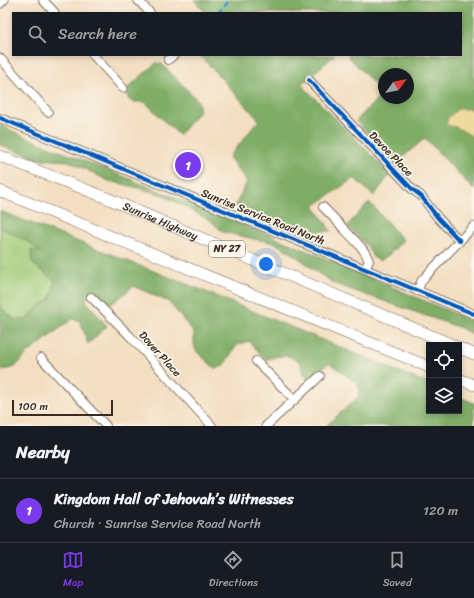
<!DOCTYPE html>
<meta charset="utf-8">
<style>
:root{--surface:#171b24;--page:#242831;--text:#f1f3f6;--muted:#9ea1a6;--line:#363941;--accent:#7c3aed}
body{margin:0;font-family:Sriracha,sans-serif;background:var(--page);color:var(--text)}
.controls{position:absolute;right:12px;bottom:12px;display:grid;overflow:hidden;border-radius:0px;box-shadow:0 2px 6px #0003}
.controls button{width:36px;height:36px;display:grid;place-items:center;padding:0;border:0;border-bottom:1px solid var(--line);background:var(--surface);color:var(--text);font:20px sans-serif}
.compass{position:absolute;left:378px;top:68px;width:36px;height:36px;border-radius:50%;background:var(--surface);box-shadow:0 2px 6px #0003;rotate:57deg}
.scale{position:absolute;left:12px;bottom:10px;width:101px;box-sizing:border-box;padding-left:4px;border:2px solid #3b2a1e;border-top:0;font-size:11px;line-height:14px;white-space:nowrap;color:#3b2a1e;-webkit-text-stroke:3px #fbf7ec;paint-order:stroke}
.you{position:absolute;left:266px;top:264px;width:14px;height:14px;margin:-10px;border:3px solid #fff;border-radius:50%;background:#1a73e8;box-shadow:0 0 0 6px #1a73e833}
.badge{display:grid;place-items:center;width:26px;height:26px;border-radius:50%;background:var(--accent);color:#fff;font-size:13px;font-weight:700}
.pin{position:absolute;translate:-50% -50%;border:2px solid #fff;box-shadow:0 1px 4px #0006}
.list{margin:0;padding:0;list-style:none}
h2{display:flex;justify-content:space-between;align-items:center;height:52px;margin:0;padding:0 16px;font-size:17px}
h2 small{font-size:13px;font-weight:400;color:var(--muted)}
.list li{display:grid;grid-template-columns:26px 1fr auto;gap:12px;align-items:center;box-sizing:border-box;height:64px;padding:0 16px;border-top:1px solid var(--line)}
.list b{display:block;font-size:15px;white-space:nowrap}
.list p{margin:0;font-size:13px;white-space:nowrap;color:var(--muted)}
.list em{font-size:13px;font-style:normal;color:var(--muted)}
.icon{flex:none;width:22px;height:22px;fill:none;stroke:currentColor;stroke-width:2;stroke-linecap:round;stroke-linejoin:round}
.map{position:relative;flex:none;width:474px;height:426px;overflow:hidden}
.search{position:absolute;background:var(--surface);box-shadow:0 2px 6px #0003;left:12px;right:12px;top:12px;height:44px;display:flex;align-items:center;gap:10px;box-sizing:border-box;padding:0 14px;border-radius:0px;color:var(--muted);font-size:15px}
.sheet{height:116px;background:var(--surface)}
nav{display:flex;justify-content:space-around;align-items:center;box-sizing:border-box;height:56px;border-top:1px solid var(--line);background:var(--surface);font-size:11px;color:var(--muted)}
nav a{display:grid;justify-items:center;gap:2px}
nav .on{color:var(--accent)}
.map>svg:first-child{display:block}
</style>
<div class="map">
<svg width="474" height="426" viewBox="0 0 474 426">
<rect width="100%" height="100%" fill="#fbf7ec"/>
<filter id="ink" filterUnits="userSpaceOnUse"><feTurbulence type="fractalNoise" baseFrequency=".025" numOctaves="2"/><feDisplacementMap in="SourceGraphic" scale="8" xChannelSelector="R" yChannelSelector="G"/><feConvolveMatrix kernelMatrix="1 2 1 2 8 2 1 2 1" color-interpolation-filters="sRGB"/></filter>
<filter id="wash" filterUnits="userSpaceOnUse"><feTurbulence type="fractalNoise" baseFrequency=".012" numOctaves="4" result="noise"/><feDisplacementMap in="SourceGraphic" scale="16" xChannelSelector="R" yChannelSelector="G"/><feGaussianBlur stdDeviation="0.9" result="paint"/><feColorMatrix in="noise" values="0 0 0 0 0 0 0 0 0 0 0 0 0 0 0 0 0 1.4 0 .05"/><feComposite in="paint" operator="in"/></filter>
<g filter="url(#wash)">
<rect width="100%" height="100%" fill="#f3dec1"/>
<path fill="#9fc975" stroke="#6d7a4a" d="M 0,227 L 29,242 L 41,252 L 32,263 L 55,281 L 50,300 L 39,306 L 26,320 L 15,320 L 0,307 Z"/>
<path fill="#7fad66" stroke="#5d6c42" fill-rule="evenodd" d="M 194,0 L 474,0 L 474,110 L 472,109 L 446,125 L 456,126 L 474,137 L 474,190 L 425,138 L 396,163 L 356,121 L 383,93 L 347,55 L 461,55 L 461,13 L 206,13 ZM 384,74 L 408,74 L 408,98 L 384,98 Z
M 200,55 L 335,55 L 301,84 L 390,174 L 374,196 L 354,178 L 314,206 L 331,231 L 302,231 L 235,206 L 247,182 L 229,157 L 259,120 Z
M 156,63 L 162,64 L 198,101 L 200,110 L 179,135 L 145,102 L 133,102 L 128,99 L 127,89 Z
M 0,125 L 23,136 L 296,246 L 474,322 L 474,335 L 461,328 L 335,284 L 318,273 L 299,258 L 275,243 L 254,239 L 223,232 L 211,221 L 163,195 L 127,185 L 109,181 L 69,161 L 39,159 L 0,145 Z
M 369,202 L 403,240 L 390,254 L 380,261 L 373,257 L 367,246 L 347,226 Z
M 0,211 L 199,289 L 429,384 L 429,411 L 459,411 L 459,397 L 474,403 L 474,426 L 326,426 L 358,397 L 360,387 L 355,382 L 329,363 L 312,376 L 307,378 L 302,371 L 301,362 L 286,355 L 274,357 L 266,360 L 249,341 L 237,345 L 223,366 L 216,369 L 196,351 L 194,344 L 194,333 L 169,302 L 133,286 L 117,300 L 109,305 L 93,292 L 87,296 L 86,301 L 107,326 L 88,344 L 80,321 L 72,319 L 28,353 L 15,367 L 0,371 L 0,307 L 15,320 L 26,320 L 39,306 L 50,300 L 55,281 L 32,263 L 31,250 L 40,251 L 29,242 L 0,227 Z"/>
<path fill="#eeda9e" stroke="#94825e" d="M 458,109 L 472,109 L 474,110 L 474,137 L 456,127 L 446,125 L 448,118 Z"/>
</g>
<g filter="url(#ink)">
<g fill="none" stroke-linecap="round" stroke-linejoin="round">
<defs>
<path id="minor" d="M 43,0 L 55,13
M 138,0 L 150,13
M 0,4 L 4,0
M 93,55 L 123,88
M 0,58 L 48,112
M 168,60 L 174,55
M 309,80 L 412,189 L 421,196 L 438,218 L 460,241
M 0,118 L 474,314
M 323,207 C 330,214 337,221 343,228 C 352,238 365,248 369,261 L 365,269
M 417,291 L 422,280 L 474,226
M 91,297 L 129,335 L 212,426
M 41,358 L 106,426
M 256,361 L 294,399
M 266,426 L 320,376"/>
<g id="highway">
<path id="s1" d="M 0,156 L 102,196 L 453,345"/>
<path d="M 0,191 L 429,367"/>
<path d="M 459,348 L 474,354"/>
<path d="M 459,379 L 474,385"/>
</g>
</defs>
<use href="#minor" stroke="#7b6957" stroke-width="10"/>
<use href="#highway" stroke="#7b6957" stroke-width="12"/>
<use href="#minor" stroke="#fff" stroke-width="8"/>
<use href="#highway" stroke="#fff" stroke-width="11"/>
<path stroke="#3f9ce0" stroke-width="3" stroke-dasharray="6 3" stroke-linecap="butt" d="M 218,13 L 231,0"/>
<defs>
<path id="cycleway" d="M 309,80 L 412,189 L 421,196 L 438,218 L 460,241
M 0,118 L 474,314"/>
</defs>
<use href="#cycleway" stroke="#fbf7ec" stroke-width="6"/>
<use href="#cycleway" stroke="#0057b8" stroke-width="4"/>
</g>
</g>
<g text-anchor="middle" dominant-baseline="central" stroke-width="3.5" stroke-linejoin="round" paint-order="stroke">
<rect fill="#fbf7ec" stroke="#75685c" stroke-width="1" x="209" y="241" width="36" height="16" rx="3"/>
<g font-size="10" font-weight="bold" fill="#3b2a1e">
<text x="227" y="249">NY 27</text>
</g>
<g font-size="11" fill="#3b2a1e" stroke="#fbf7ec">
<text transform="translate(391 154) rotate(46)">Devoe Place</text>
<text transform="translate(263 217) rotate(22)">Sunrise Service Road North</text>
<text stroke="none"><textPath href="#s1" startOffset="173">Sunrise Highway</textPath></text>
<text transform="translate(160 354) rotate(48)">Dover Place</text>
</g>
</g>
</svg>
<div class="controls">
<button><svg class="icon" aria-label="locate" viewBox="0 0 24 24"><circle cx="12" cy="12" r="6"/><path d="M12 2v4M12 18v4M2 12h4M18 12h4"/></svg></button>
<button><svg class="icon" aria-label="layers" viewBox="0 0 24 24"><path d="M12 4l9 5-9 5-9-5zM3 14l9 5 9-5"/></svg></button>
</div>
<svg class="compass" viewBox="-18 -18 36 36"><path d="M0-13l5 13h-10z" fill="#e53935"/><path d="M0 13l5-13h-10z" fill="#9ea1a6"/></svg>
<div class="scale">100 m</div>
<div class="you"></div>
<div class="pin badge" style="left:188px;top:165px">1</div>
<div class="search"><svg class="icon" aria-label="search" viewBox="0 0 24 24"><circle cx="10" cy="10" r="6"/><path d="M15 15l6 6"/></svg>Search here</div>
</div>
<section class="sheet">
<h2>Nearby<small></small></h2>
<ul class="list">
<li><span class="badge">1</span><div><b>Kingdom Hall of Jehovah’s Witnesses</b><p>Church · Sunrise Service Road North</p></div><em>120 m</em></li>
</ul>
</section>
<nav>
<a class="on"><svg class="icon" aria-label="map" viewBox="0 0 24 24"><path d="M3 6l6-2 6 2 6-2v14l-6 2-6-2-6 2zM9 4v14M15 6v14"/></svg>Map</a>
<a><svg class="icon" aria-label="directions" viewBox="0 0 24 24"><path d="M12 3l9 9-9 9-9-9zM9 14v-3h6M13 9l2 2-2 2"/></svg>Directions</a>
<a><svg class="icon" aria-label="saved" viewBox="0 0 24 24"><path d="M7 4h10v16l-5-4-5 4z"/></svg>Saved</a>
</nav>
